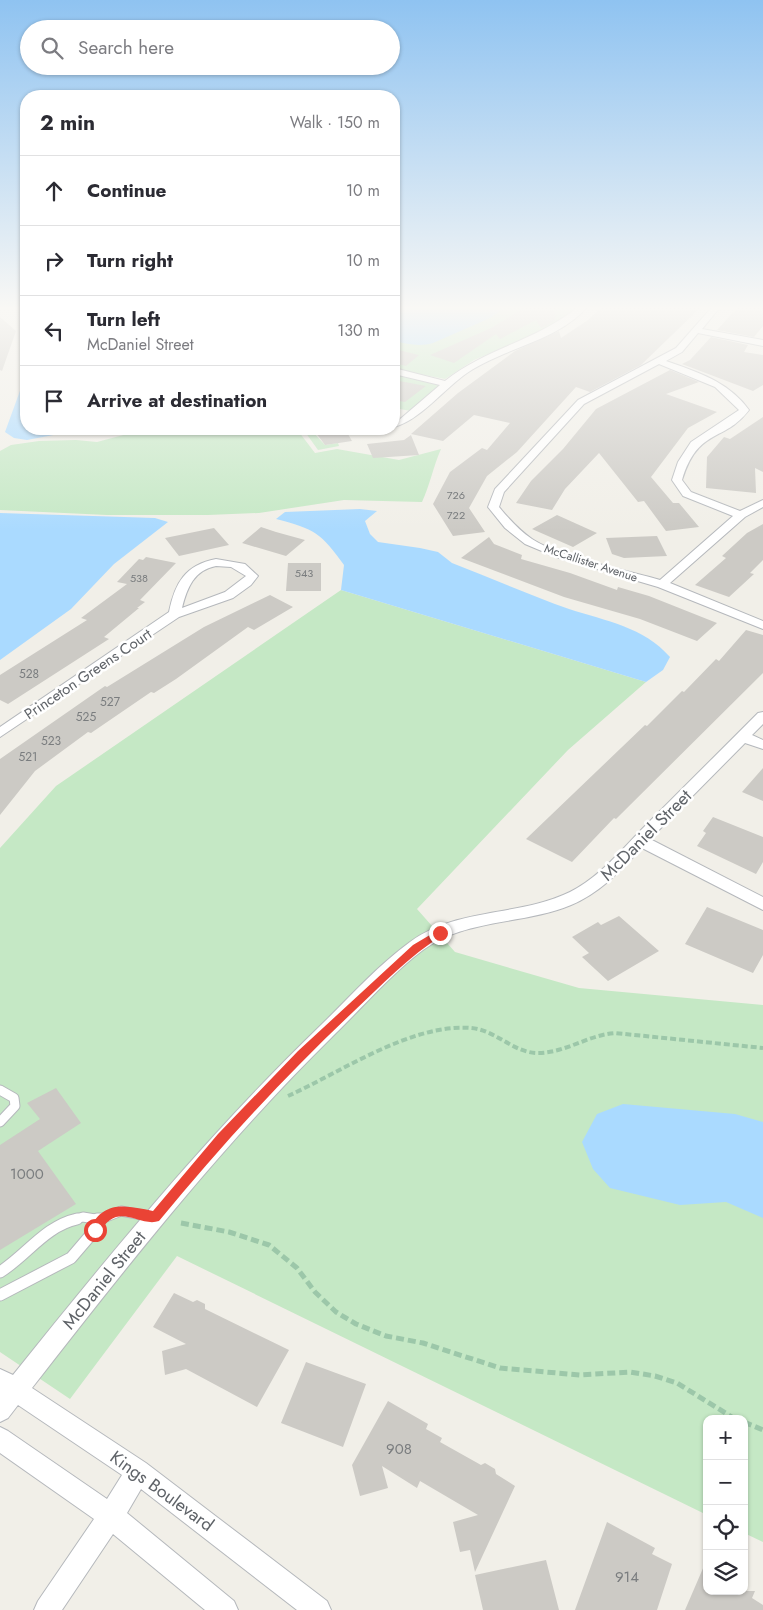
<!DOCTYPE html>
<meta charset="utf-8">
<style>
:root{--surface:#fff;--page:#f2f2f3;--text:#2b2b33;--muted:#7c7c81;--line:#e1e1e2}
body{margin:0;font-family:Jost,sans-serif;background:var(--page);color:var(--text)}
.controls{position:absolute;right:15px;bottom:15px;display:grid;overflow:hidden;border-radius:10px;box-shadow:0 1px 4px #0004}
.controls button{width:45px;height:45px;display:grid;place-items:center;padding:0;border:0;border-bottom:1px solid var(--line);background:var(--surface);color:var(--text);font:25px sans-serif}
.stop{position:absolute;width:15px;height:15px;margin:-11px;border:4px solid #ea4335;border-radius:50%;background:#fff}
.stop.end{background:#ea4335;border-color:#fff;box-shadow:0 1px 5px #0008}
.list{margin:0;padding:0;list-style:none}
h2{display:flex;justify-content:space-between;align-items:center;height:65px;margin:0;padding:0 20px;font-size:21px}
h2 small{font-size:16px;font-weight:400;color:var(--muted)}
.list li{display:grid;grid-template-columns:32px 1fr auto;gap:15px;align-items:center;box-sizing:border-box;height:70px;padding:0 20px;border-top:1px solid var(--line)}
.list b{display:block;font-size:19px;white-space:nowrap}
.list p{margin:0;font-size:16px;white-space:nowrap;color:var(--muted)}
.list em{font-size:16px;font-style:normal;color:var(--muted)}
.icon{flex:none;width:28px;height:28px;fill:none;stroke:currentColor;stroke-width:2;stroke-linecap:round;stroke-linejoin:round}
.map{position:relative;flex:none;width:763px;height:1610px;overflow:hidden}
.search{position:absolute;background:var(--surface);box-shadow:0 1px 4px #0004;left:20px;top:20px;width:380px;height:55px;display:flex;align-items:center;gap:12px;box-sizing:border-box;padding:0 18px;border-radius:28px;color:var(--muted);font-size:19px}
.panel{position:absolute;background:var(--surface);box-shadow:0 1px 4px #0004;left:20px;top:90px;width:380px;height:345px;border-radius:20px}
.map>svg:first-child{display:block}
</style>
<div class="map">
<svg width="763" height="1610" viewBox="0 0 763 1610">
<rect width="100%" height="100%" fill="#f1efe8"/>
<path fill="#c5e8c5" d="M 394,306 L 579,306 L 556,325 L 474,360 L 445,379 L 394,369 Z
M 394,374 L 433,382 L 439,385 L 411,411 L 394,408 Z
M 146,429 L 299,432 L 315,453 L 337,449 L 399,460 L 441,449 C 433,467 430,485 422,502 L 344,500 L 259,513 L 208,515 L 107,515 L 0,510 L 0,451 L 11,445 L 39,441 L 76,440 L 97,442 Z
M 303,429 L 313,429 L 312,431 L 325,445 L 338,443 L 339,446 L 318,450 Z
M 341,590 L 646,682 L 568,750 L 417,909 L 455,952 L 579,988 L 763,1005 L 763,1542 L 744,1533 L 744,1419 L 707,1419 L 707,1515 L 177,1256 L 70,1399 L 0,1352 L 0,848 L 56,786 Z"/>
<path fill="#aadaff" d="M 394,306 L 494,306 L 500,311 L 490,318 L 433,343 C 419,347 408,344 394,341 Z
M 26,382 L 26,429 L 125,429 L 97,433 L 64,433 L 27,440 L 14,438 L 5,432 L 21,388 Z
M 360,509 L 377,511 L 365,521 L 370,534 L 378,542 L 420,548 L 438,552 L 452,563 C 491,578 529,595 569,609 C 606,621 644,627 670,657 L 663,670 L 646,682 L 341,590 L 344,565 C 321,533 315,529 276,519 L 285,512 Z
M 0,513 L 155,518 L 168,522 L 114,564 L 71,609 L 0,660 Z
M 623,1104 L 735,1114 L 763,1122 L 763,1218 L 726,1202 L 680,1205 L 610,1188 L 593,1169 L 582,1142 L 597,1114 Z"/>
<path fill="#cccac5" d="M 527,306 L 562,306 L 554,310 L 556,320 L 546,326 L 541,328 L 536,320 L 500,339 L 496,334 L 454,363 L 430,355 L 491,328 Z
M 603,306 L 702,306 L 641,365 L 590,392 L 576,387 L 517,452 L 487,476 L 469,508 L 485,532 L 453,536 L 433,504 L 450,472 L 482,448 L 487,450 L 510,423 L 474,415 L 443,441 L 411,434 L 458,393 L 515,351 L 559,331 L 561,338 L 588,320 Z
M 739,306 L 763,308 L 763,326 L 754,337 L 717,330 Z
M 0,317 L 16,331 L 2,371 L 0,370 Z
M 711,337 L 748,345 L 744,352 L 763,355 L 763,385 L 753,391 L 682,364 L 690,360 Z
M 394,349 L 419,355 L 406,366 L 394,363 Z
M 670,370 L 699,382 L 666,394 L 717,412 L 688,428 L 651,477 L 673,503 L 679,503 L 699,527 L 666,531 L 644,501 L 638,502 L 599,453 L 565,489 L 552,510 L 516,503 L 531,481 L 563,449 L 596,409 Z
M 394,380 L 426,386 L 405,402 L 394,400 Z
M 763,417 L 763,472 L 755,468 L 756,493 L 706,488 L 707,457 L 724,437 L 730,439 Z
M 313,429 L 345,429 L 352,441 L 325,445 Z
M 411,435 L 419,455 L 373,458 L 367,444 L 404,440 Z
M 557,515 L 597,533 L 573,547 L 532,529 Z
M 763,524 L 763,560 L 750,573 L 754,574 L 729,597 L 695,585 L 726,558 L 722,556 L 747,533 Z
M 261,527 L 276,532 L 305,540 L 286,556 L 242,543 Z
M 214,528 L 229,545 L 179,556 L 165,538 Z
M 657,536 L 667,556 L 624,558 L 612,554 L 606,538 Z
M 489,537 L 494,544 L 522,555 L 521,559 L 570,573 L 617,590 L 618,587 L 649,596 L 717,623 L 697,641 L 640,619 L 564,597 L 461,558 Z
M 146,557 L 176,563 L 140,600 L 145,602 L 137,608 L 139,608 L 104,637 L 109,639 L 8,704 L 0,700 L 0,675 L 87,620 L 81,618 L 127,584 L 117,582 L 139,559 L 143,560 Z
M 288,563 L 321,563 L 321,591 L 286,591 Z
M 270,595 L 293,607 L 254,630 L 248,627 L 176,679 L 154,693 L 151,692 L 91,733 L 88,732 L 35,771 L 0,815 L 0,759 L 105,686 L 107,687 L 204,627 Z
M 746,630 L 763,635 L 763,673 L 616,819 L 614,818 L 572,862 L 526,839 L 645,725 L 647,726 L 682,691 L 684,692 L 716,659 L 719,661 Z
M 763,768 L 763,801 L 742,792 Z
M 713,817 L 763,837 L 763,862 L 756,874 L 697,846 L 706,833 L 703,831 Z
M 707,907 L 763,930 L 763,955 L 753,973 L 685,944 Z
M 619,916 L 659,951 L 608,981 L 582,957 L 589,953 L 572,937 L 598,922 L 601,925 Z
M 56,1088 L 81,1123 L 38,1151 L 76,1204 L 0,1250 L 0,1145 L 40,1119 L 27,1103 Z
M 174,1293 L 193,1302 L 197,1300 L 205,1304 L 205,1309 L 289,1350 L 257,1407 L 186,1369 L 165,1375 L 162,1351 L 186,1344 L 153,1327 Z
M 306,1362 L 366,1384 L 343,1447 L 281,1423 Z
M 388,1401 L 428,1424 L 426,1429 L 442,1438 L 440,1442 L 481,1465 L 485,1463 L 495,1469 L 496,1474 L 515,1486 L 475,1572 L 470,1550 L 460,1552 L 453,1522 L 478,1515 L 420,1481 L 417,1488 L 382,1466 L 388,1488 L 360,1496 L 352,1465 Z
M 607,1522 L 655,1548 L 652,1554 L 672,1564 L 657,1610 L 575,1610 Z
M 707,1559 L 707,1591 L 755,1591 L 752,1598 L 763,1605 L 763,1610 L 685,1610 Z
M 546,1560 L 559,1610 L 483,1610 L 475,1575 Z"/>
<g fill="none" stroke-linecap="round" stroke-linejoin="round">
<defs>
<path id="lane-far1" d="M 0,1090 L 14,1098 L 15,1106 L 0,1122
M 101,1219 L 121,1211 L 153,1217
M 72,1220 L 83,1217 L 101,1220"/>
<path id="lane" d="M 0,1272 C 26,1256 45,1226 77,1219
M 0,1295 L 71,1258 L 95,1230 L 101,1219 L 97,1219"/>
<path id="street" d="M 579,306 L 588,306 C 557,342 505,347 467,373 C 445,388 419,421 394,427 L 394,421 L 399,420 L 440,385 L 394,374 L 394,368 L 445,381 C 486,348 539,340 579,306 Z
M 713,306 L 721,306 L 702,329 L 763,340 L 763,346 L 698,333 L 682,352 L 666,361 C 697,372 728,381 749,410 C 724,443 698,427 682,480 L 691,492 L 740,511 L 763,500 L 763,507 L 745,517 L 670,583 L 763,621 L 763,629 L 658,587 L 556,557 L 525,544 L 505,528 L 488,507 L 495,489 L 578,400 L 676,348 ZM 659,364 L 715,387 L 739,410 L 691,442 L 678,462 L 672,480 L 683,496 L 733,516 L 660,580 C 626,570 559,557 532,539 C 519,530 509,519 499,507 L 504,492 L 584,404 Z
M 216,559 L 245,564 L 258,576 L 251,585 L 233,598 L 179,617 L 0,737 L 0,727 L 169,612 C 175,583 185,565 216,559 ZM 216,566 L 231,567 L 246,576 L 225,592 L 182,608 C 187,588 194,570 216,566 Z
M 763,712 L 763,724 L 752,735 L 763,740 L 763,749 L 745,743 L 650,839 L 763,897 L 763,910 L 642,848 C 620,871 600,893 571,905 C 523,925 467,918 423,950 C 390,975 362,1008 332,1037 C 222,1145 127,1266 32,1388 L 146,1463 L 327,1601 L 331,1610 L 297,1610 L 141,1489 L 127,1513 L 234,1601 L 238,1610 L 205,1610 L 113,1534 L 62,1610 L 34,1610 L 38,1601 L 94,1519 L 0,1453 L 0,1427 L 8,1431 L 107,1499 L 122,1475 L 18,1405 L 8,1418 L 0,1422 L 0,1369 L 13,1375 C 110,1254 208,1134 320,1026 C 349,998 377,966 410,942 C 457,907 519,917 570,892 C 600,877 622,849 646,825 C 683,788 721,750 758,713 Z"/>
</defs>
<use href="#lane-far1" stroke="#b5b8bc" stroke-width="11"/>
<use href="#lane" stroke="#b5b8bc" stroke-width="13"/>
<use href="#street" stroke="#b5b8bc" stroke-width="2"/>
<path stroke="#9cc7a9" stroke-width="4" stroke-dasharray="6 3" stroke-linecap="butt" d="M 288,1096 C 341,1072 412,1023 471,1028 C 496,1030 513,1053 538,1053 C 565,1053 588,1035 615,1033 L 763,1048"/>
<path stroke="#9cc7a9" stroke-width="5" stroke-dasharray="8 4" stroke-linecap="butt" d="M 181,1223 L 229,1232 L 269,1245 L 297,1268 L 315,1292 L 336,1312 L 356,1324 L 386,1336 L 423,1343 L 500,1368 L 580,1375 L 630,1372 L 655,1376 L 677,1383 L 735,1419
M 744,1422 L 763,1430"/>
<use href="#lane-far1" stroke="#fff" stroke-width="9"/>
<use href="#lane" stroke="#fff" stroke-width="11"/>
<use href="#street" fill="#fff" fill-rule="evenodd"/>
</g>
<linearGradient id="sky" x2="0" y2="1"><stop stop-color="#8fc3f1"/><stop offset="0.58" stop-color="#f9f8f5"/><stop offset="1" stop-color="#f9f8f5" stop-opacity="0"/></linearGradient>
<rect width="763" height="531" fill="url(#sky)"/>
<path fill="#ea4335" d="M 440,929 L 444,933 L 443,935 C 409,956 382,985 353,1012 C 283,1078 220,1147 159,1221 C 139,1228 117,1199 99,1234 L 91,1234 L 89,1230 C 103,1200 125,1205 153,1211 L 218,1134 L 298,1051 L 413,945 Z"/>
<g text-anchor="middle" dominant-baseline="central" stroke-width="5" stroke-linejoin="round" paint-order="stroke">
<g font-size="11" fill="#7a7d7f">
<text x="456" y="495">726</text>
<text x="456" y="515">722</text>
<text x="304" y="573">543</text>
<text x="139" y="578">538</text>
</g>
<g font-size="12" fill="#5f6368" stroke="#fff">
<text transform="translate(591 563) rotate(18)">McCallister Avenue</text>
</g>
<g font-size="12" fill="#7a7d7f">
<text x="29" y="674">528</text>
<text x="110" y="702">527</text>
<text x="86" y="717">525</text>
<text x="51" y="741">523</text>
<text x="28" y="757">521</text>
</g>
<g font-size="15" fill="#5f6368" stroke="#fff">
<text transform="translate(88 674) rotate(-34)">Princeton Greens Court</text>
</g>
<g font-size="15" fill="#7a7d7f">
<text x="27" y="1174">1000</text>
<text x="399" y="1449">908</text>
<text x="627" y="1577">914</text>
</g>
<g font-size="18" fill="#5f6368" stroke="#fff">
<text transform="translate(646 835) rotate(-45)">McDaniel Street</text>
<text transform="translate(104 1280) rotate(-51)">McDaniel Street</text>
<text transform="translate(162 1491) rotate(36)">Kings Boulevard</text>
</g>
</g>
</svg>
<div class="controls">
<button>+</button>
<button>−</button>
<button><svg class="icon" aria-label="locate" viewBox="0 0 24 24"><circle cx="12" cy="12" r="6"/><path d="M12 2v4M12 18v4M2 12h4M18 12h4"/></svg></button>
<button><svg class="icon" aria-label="layers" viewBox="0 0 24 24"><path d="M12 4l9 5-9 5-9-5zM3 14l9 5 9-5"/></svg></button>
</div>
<div class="stop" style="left:95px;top:1230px"></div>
<div class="stop end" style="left:440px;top:933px"></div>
<div class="search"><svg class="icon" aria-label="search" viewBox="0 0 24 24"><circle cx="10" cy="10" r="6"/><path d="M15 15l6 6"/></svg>Search here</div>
<section class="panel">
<h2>2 min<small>Walk · 150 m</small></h2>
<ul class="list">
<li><svg class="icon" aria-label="ahead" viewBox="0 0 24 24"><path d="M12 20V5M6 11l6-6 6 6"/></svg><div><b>Continue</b></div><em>10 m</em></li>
<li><svg class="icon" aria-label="right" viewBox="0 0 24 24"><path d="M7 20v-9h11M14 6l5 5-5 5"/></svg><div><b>Turn right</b></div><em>10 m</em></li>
<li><svg class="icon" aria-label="left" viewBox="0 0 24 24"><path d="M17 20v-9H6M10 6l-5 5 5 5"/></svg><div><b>Turn left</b><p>McDaniel Street</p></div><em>130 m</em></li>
<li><svg class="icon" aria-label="arrive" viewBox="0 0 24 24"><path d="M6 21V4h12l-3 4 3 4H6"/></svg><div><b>Arrive at destination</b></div></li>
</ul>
</section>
</div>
